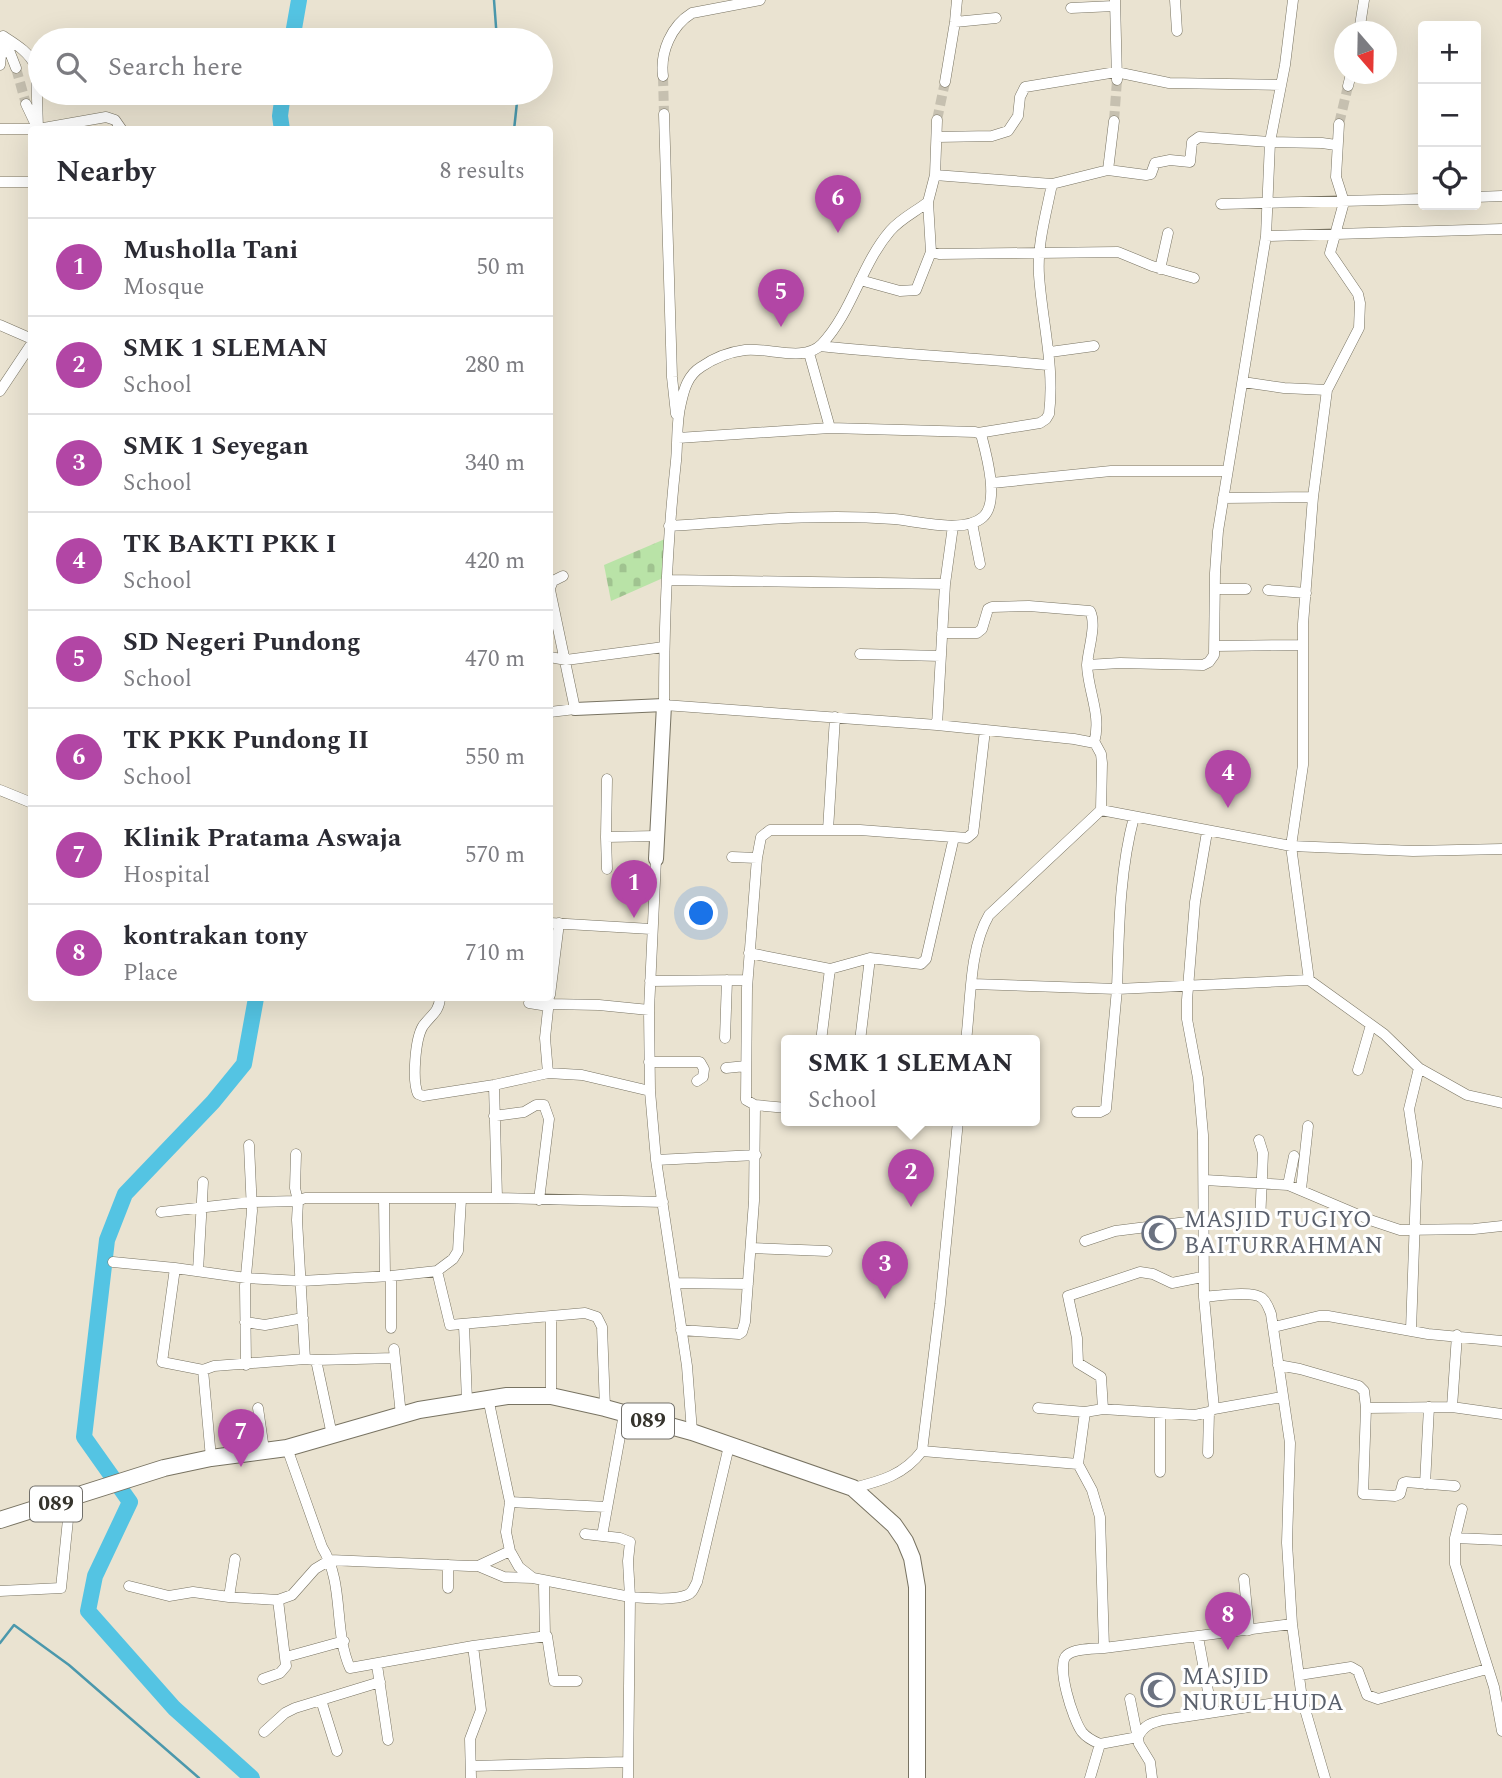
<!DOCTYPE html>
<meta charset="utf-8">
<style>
:root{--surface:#fff;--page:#f7f7f7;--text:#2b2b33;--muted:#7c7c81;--line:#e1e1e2;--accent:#b246a5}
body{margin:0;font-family:Spectral,serif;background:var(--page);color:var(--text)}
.controls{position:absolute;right:21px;top:21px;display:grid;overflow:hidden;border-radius:7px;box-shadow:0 7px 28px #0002}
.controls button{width:63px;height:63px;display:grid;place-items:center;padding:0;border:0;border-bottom:2px solid var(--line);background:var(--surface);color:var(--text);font:35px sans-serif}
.compass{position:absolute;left:1334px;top:21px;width:63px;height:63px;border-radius:50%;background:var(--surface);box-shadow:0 7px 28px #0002;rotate:160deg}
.you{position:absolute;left:702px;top:914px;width:24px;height:24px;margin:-18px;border:5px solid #fff;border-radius:50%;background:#1a73e8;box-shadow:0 0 0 10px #1a73e833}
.badge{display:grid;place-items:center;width:46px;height:46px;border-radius:50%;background:var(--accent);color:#fff;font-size:23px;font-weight:700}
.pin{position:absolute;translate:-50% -58px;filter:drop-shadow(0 2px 4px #0008)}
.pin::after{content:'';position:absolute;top:37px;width:24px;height:21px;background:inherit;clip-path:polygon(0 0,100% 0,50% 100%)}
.popup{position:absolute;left:781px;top:1035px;width:259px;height:91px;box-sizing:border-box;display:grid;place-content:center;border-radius:7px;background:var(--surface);filter:drop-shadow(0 2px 5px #0005);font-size:23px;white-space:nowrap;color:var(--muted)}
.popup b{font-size:26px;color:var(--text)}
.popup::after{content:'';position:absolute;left:50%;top:100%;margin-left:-14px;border:14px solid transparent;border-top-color:var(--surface)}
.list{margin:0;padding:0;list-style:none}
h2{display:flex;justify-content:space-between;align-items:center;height:91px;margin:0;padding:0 28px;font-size:30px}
h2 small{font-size:23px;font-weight:400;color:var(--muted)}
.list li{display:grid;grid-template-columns:46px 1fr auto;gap:21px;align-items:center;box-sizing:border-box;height:98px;padding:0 28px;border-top:2px solid var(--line)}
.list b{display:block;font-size:26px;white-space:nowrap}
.list p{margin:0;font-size:23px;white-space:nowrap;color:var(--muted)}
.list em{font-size:23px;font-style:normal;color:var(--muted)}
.icon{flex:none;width:38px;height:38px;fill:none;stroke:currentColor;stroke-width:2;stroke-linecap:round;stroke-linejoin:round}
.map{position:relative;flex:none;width:1502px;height:1778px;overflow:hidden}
.search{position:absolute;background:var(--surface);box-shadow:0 7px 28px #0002;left:28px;top:28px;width:525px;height:77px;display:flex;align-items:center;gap:18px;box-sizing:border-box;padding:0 24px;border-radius:38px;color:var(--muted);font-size:26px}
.panel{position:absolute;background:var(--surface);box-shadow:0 7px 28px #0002;left:28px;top:126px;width:525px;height:875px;border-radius:7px}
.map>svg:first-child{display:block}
</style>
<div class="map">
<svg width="1502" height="1778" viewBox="0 0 1502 1778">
<defs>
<pattern id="cemetery-stones" width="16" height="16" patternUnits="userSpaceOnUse" patternTransform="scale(1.75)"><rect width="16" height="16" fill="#b9e3a7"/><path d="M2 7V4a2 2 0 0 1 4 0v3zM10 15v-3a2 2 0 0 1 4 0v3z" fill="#a0c390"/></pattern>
</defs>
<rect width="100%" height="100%" fill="#eae3d1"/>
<path fill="url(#cemetery-stones)" d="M 665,539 L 663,578 L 611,601 L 604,565 Z"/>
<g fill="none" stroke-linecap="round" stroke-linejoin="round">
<path stroke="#4b98ac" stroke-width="2.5" d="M 494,0 L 497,40
M 514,130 L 518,93
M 0,1643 L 14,1625 L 69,1665 L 199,1778"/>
<path stroke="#54c4e3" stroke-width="16" d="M 292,40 L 299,0
M 282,130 L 280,116 L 283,93
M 252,1778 L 174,1708 L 88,1611 L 95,1576 L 130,1502 L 84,1437 L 107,1240 L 125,1194 L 213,1102 L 244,1064 L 256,998"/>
<path stroke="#c6c0b0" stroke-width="10" stroke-dasharray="10 5" stroke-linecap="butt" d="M 16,68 L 26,104
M 663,76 L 664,114
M 937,120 L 945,82
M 1114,121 L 1117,80
M 1339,124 L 1348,86"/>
<defs>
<path id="minor" d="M 1115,0 L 1117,80
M 1175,0 L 1177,31
M 1071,8 L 1114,6
M 955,22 L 996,18
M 1359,32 L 1364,0
M 5,40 L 16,68
M 0,65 L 3,36 C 17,45 29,52 36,67 L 38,129
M 663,76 C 660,52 671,26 692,13 L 760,0
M 945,82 L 955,22 L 957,0
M 1348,86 L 1351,74
M 26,104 L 35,123
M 664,114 L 672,377 L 676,414
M 937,120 L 935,175 L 928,202 C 915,212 900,219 890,231 C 861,265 852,312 822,344 C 804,363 768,347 745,350 C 729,352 714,358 701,367 C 688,375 684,389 681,403 C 676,422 678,441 676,461 C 667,542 664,623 664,705 L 937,725 L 1074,739 L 1095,743 L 1101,754 L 1102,763 L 1101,810 L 1291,846 L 1413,851 L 1502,849
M 0,129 L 38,129 L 106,117 L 115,120 L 122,130
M 937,137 L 992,136 L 1008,131 L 1018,116 L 1020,97 L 1025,87 L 1116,72 L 1169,83 L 1281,85
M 1108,170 L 1114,121
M 935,175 L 1052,184 L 1108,170 L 1146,175 L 1151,174 L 1155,163 L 1170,160 L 1190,162 L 1192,142 L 1199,137 L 1270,142 L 1285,65 L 1293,0
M 0,182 L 32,182
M 1476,197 L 1502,196
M 1221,204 L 1423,199
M 1266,236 L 1502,229
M 931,252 L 939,254 L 1118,252 L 1152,266 L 1194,278
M 1160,269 L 1168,233
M 860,280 L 900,291 L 916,290 L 931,252 L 928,202
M 0,325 L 32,339
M 820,346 C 896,354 973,358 1049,365
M 1050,352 L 1094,346
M 1243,382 L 1284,388 L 1327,390
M 0,391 L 32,343
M 978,433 L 1040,423 L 1046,419 L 1049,414 C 1055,367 1042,321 1039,275 C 1037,245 1046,214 1052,184
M 678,438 L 830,428
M 992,483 L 1111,471 L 1227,471
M 1223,498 L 1313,497
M 972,523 L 980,564
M 669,526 C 744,521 819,513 894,519 C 917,521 965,534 983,517 C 1000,502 986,453 981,434 L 975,432 L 830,428 L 809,353
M 668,580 L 945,584
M 550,588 L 553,581 L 563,576
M 1215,589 L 1246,589
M 550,590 L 575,709 L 550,712
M 1268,590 L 1306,593
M 942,633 L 977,633 L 982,629 L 988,609 L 992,607 L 1029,606 L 1090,611 C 1097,625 1088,649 1087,665
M 1215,646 L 1303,645
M 860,654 L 941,656
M 550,657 L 566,660 L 664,647
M 937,725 L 945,584 L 953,526
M 1094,743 C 1102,715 1088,692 1087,665 L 1120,663 L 1203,665 L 1209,662 L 1214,655 L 1215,573 L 1218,531 L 1266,236 L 1270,142 L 1322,143 L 1336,145
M 0,790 L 32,803
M 1134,817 C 1119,873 1119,931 1117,989 L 1309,980 L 1384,1034 L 1419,1068 L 1467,1095 L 1502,1103
M 828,830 L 835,717
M 1207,832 L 1195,902 L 1187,1000 L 1187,1019 L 1198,1078 L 1203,1135 L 1204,1297 C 1217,1296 1252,1290 1262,1298 C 1267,1302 1269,1309 1271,1314 L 1290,1443 L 1287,1543 L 1292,1624 L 1302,1699 L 1325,1778
M 606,837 L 607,779
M 732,857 L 757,858
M 656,859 L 649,1010 L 650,1091 L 656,1160 L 687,1366 L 692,1432
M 607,869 L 606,837 L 657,836
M 550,923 L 651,929
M 749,953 L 830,969 L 870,958
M 1309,980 L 1291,846 L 1303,765 L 1303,624 L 1313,497 L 1327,390 L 1359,328 L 1360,303 L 1358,294 L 1330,253 L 1344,202 L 1336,177 L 1339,124
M 650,981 L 747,980
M 972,984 L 1117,989 L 1106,1109 L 1100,1112 L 1077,1112
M 550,995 L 559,923
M 440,998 C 439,1012 431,1015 423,1026 C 415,1039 412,1081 418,1094 L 423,1096 L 494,1085 L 548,1073 L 582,1075 L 650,1091
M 543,998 L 549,1004 L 599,1005 L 649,1010
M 529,1003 L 548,1006
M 725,1038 L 727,980
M 821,1041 L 830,969
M 860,1041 L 870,958 L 921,964 L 926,959 L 954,837
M 966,1041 C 971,1001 969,949 989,915 L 1101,810
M 649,1062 L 700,1062 L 704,1069 L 703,1077 L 697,1081
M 726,1068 L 746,1066
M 1358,1070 L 1371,1025
M 548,1073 L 545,1038 L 549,1000
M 494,1085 L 497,1198
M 755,1105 L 787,1108
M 494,1116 L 524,1112 L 536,1105 L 544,1105 L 549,1119 L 539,1200
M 1259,1140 L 1263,1153 L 1260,1222
M 656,1160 L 756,1155
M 1205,1180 L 1288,1185 L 1373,1221 L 1400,1230 L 1474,1229 L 1502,1226
M 1288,1185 L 1294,1156
M 1301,1189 L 1308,1126
M 384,1198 L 385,1276
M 161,1212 L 251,1202 L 298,1201 L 295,1188 L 296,1154
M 1085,1241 L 1115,1231 L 1203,1220
M 751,1248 L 827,1251
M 113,1262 L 175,1268
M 198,1271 L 203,1182
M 437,1271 L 450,1325 L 585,1313 L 597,1317 L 602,1327 L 605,1408
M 675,1283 L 748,1284
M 245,1322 L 265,1325 L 303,1318
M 464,1325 L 467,1401
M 1274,1327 L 1319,1316 L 1328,1316 L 1428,1334 L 1502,1341
M 391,1328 L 391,1276
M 681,1330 L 739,1334 L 742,1332 L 745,1322 L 754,1201 L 755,1105 L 746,1100 L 747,988 L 757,858 L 761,837 L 770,830 L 860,830 L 967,838 L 973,833 L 974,826 L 985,730
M 1411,1330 L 1417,1162 L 1409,1109 L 1419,1068
M 394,1349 L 401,1415
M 316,1360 L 395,1358
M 246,1365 L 245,1286 L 252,1211 L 249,1145
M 1278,1365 L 1300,1369 L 1359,1386 L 1364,1391 L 1366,1408
M 203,1370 L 162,1362 L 175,1268 L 246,1278 L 301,1281 L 391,1276 L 437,1271 L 453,1259 L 458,1251 L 461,1199
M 551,1396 L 551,1316
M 488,1398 L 510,1502 L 506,1532 L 510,1551
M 1452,1407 L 1457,1335
M 258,1408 L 264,1450
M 1038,1408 L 1085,1412
M 1103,1409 L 1101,1377 L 1078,1363 L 1077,1338 L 1068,1296 L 1140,1272 L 1153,1274 L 1172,1283 L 1202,1277
M 1214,1409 L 1282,1397
M 1160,1414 L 1160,1472
M 332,1435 L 316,1360 L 305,1359 L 297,1220 L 298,1201 L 305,1198 L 497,1198 L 663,1202
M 287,1448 L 322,1547 C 345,1584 333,1630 350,1668 L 473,1646 L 481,1710 L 470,1739 L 471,1778
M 922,1451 L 1078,1464 L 1085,1412 L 1103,1409 L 1195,1415 L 1209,1412 L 1214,1409 L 1204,1297
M 1208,1453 L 1209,1412
M 211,1458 L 203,1370 L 214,1366 L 305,1359
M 1078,1464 L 1092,1490 L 1100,1517 L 1104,1648 C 1094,1649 1075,1648 1067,1655 C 1055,1664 1073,1720 1082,1732 C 1086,1737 1093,1741 1100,1744 L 1138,1737
M 1425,1484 L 1429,1407
M 1455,1486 L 1406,1482 L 1403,1483 L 1400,1494 L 1395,1496 L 1363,1494 L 1366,1408 L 1452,1407 L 1502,1414
M 853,1488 C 881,1481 904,1475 922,1451 L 940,1304 L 958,1121
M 510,1502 L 606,1507
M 602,1536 L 624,1414
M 1455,1538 L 1462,1509
M 1502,1540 L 1455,1538 L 1455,1564 L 1494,1687 L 1502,1731
M 448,1565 L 448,1588
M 478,1566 L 504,1577 L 533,1578
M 1244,1579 L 1249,1630
M 129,1586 L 169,1596 L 193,1592 L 229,1597 L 278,1600 L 292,1595 L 315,1569 L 330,1560 L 469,1566 L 478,1566 L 510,1551 L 519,1567 L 533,1578 L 630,1597 L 628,1561 L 630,1542 L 620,1538 L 585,1534
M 544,1586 L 545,1636
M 0,1591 L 61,1588 L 70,1500
M 229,1597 L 235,1559
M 1198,1637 L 1210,1702
M 473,1646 L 547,1636 L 554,1681 L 577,1681
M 1104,1648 L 1292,1624
M 286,1657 L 344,1641
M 377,1665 L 388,1740
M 1299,1675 L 1351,1667 L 1358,1671 L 1367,1695 L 1378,1699 L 1487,1669
M 263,1679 L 280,1673 L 286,1666 L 278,1600
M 1130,1699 L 1139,1744 L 1150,1762 L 1152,1778
M 321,1700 L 337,1751
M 264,1732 L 285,1713 L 295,1708 L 380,1682
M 1138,1737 C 1144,1725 1151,1723 1163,1720 L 1302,1699
M 472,1766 L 626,1762
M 628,1778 L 630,1597 C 644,1598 674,1601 687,1595 C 693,1593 694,1587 697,1582 L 729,1446
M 1090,1778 L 1100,1744"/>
<path id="tertiary" d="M 575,709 L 664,705"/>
<path id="secondary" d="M 656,859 L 664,705"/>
<path id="primary" d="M 0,1520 L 164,1468 L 211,1458 L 287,1448 L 419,1410 L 507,1396 L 551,1396 L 605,1408 L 692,1432 L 853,1488 L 894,1525 L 905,1541 L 912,1558 L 917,1587 L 917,1778"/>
</defs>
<use href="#minor" stroke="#787362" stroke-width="11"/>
<use href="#tertiary" stroke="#787362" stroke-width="14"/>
<use href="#secondary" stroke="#787362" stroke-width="16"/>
<use href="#primary" stroke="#787362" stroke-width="18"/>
<use href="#minor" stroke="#fff" stroke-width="10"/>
<use href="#tertiary" stroke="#fff" stroke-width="12"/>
<use href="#secondary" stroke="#fff" stroke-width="14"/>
<use href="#primary" stroke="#fff" stroke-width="16"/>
</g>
<defs>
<symbol id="mosque-ring" viewBox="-11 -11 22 22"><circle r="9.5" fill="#fff" stroke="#6b7280" stroke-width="1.5"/><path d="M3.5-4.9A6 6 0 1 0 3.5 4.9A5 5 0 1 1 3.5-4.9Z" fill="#6b7280"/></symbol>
</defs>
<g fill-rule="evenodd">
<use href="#mosque-ring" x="1140" y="1214" width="38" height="38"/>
<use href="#mosque-ring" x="1139" y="1671" width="38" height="38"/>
</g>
<g text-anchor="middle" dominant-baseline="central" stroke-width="6" stroke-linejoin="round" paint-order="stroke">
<g fill="#fff" stroke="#72706b" stroke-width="2">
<rect x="622" y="1403.5" width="52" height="35" rx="5"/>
<rect x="30" y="1486.5" width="52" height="35" rx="5"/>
</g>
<g font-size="21" font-weight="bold" fill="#35332c">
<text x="648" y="1421">089</text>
<text x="56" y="1504">089</text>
</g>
<g font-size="23" fill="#5b616d" stroke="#fff" text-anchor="start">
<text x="1184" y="1220">MASJID TUGIYO<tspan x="1184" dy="26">BAITURRAHMAN</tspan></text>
<text x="1182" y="1677">MASJID<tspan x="1182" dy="26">NURUL HUDA</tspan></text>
</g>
</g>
</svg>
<div class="controls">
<button>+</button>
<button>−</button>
<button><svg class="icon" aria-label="locate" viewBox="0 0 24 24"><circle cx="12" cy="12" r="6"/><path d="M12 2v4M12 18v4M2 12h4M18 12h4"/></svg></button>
</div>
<svg class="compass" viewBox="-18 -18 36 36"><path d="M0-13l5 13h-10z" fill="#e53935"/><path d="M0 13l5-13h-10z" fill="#7c7c81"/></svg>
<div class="you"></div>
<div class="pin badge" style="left:634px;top:918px">1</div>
<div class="pin badge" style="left:911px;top:1207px">2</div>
<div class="popup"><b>SMK 1 SLEMAN</b>School</div>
<div class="pin badge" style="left:885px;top:1299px">3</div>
<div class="pin badge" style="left:1228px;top:808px">4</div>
<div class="pin badge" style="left:781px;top:327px">5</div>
<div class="pin badge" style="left:838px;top:233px">6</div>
<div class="pin badge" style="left:241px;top:1467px">7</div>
<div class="pin badge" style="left:1228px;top:1650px">8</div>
<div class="search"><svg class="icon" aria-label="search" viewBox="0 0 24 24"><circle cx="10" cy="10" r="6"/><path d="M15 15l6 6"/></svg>Search here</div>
<section class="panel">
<h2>Nearby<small>8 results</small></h2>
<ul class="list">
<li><span class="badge">1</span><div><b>Musholla Tani</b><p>Mosque</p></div><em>50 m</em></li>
<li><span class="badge">2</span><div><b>SMK 1 SLEMAN</b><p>School</p></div><em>280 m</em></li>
<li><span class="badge">3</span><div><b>SMK 1 Seyegan</b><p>School</p></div><em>340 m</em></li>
<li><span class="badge">4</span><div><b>TK BAKTI PKK I</b><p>School</p></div><em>420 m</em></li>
<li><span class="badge">5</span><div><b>SD Negeri Pundong</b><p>School</p></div><em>470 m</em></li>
<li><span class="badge">6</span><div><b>TK PKK Pundong II</b><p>School</p></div><em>550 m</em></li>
<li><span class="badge">7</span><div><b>Klinik Pratama Aswaja</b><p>Hospital</p></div><em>570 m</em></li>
<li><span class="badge">8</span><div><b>kontrakan tony</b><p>Place</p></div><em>710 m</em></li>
</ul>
</section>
</div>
